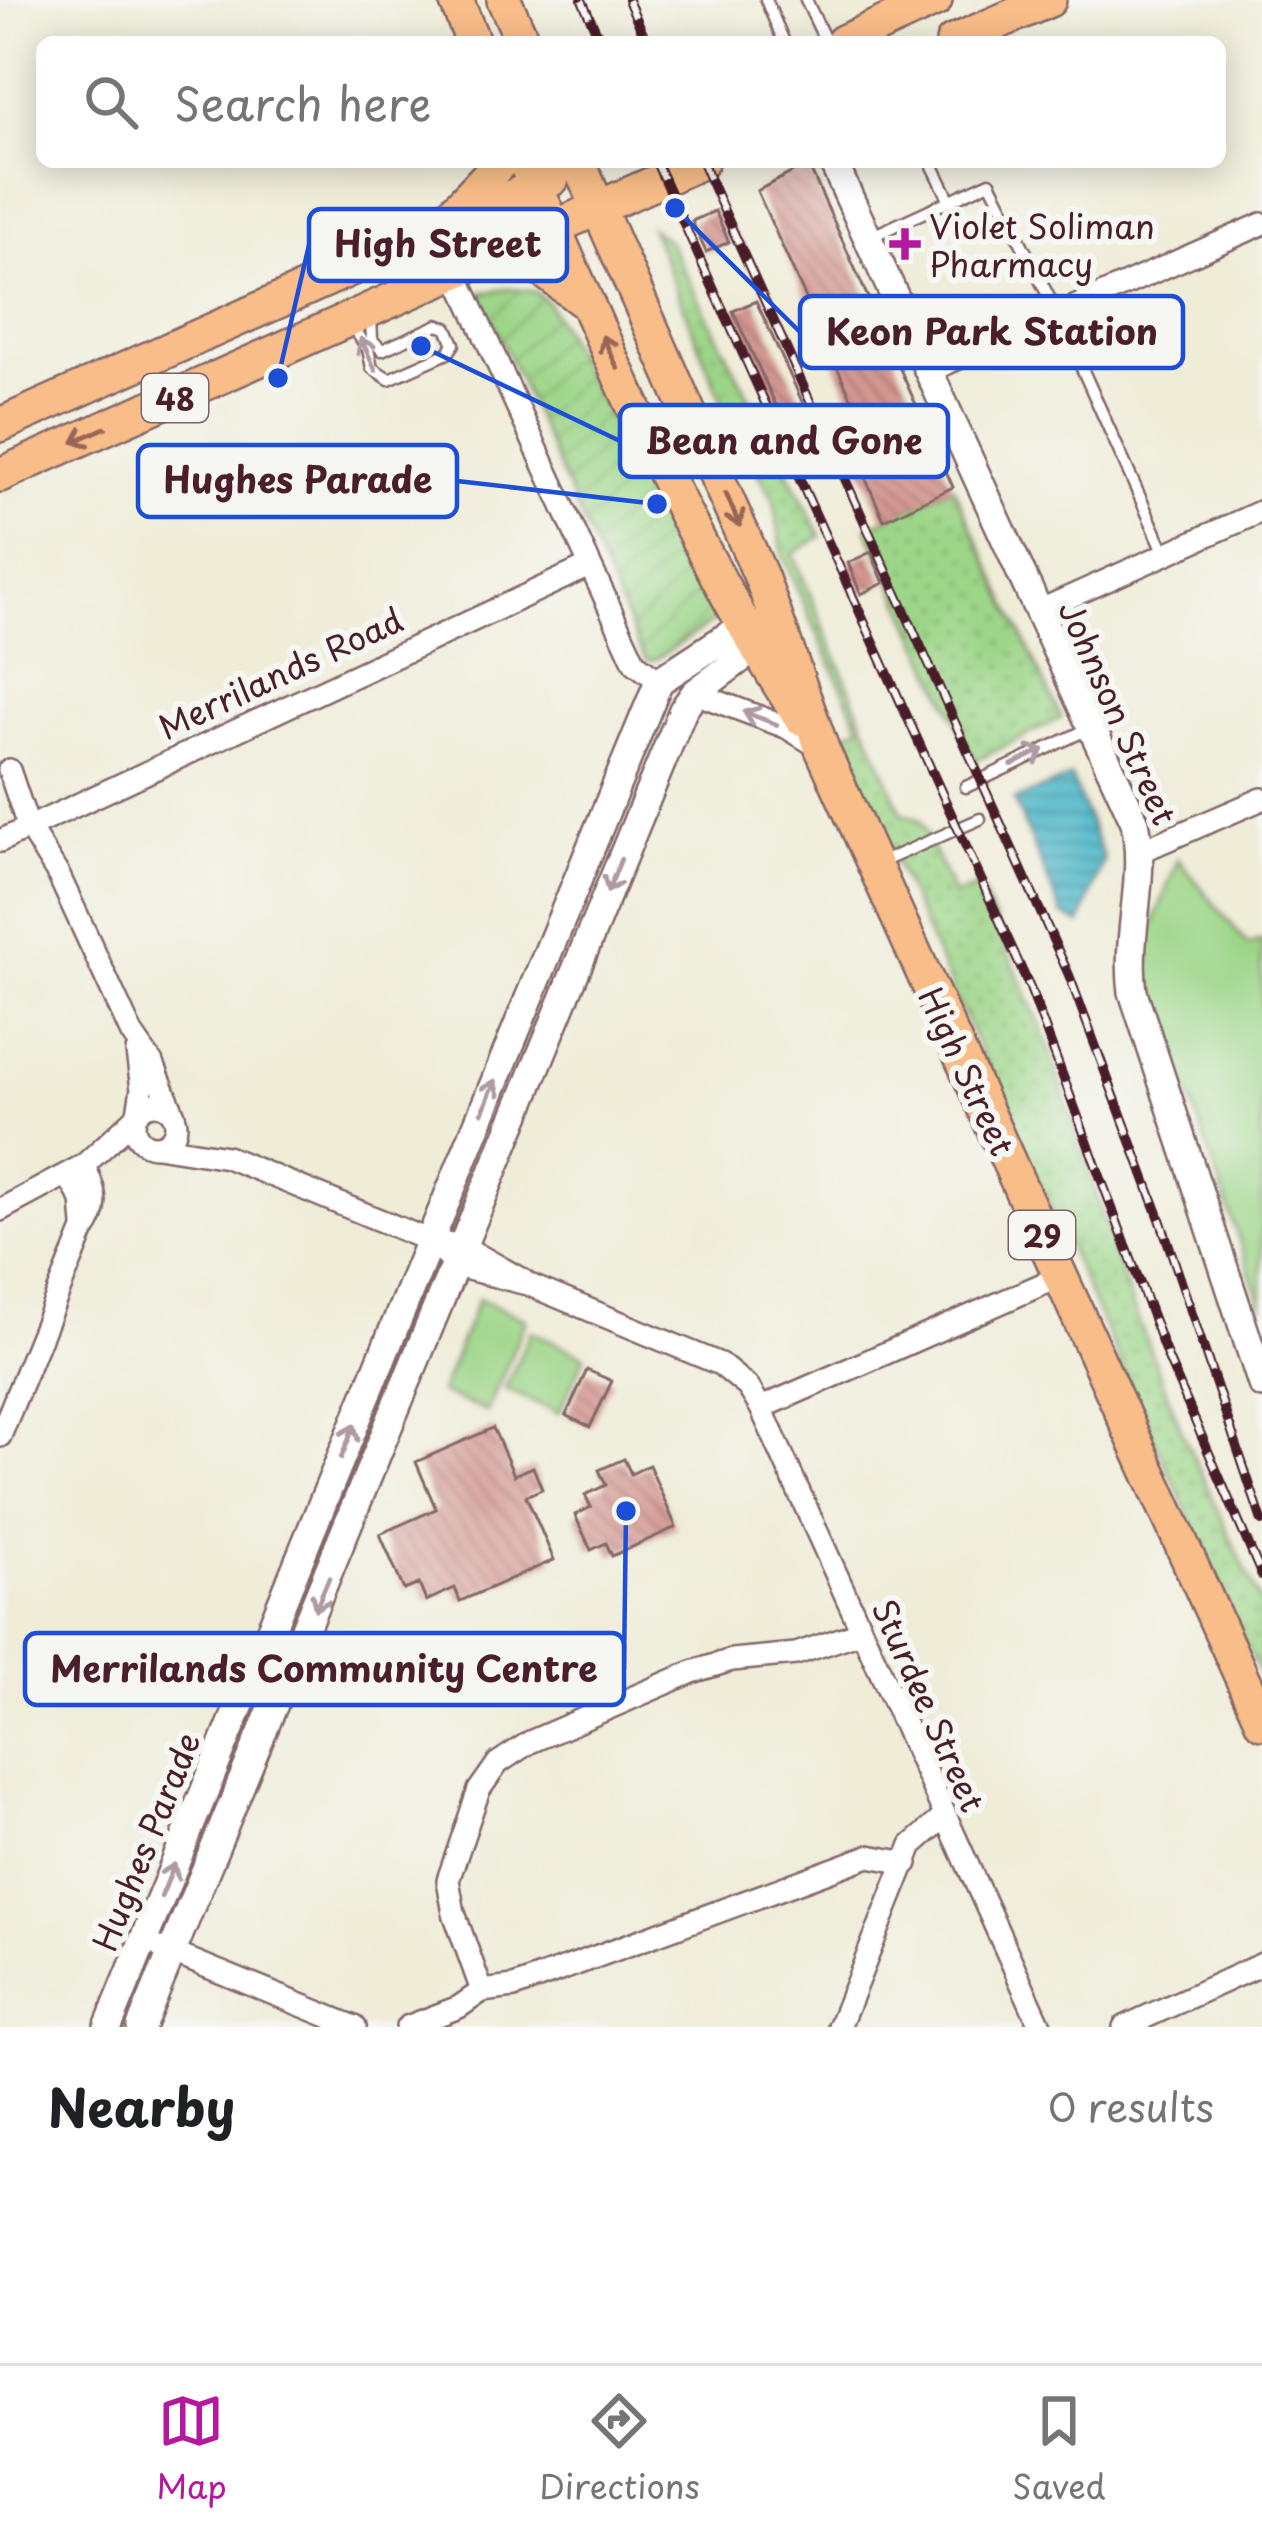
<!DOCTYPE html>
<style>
:root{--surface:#fff;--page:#f2f2f2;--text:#202124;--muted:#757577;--line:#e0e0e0;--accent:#b5179e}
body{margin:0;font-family:"Playpen Sans",sans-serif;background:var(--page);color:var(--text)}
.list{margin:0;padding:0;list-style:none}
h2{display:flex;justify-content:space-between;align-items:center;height:156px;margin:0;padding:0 48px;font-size:51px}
h2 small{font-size:39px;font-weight:400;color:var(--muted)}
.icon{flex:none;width:66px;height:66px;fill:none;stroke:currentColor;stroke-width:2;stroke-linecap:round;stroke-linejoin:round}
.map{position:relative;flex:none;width:1262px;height:2027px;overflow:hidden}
.search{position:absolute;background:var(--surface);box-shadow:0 6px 30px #0003;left:36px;right:36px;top:36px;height:132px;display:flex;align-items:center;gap:30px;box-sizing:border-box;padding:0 42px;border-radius:18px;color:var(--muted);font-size:45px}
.sheet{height:336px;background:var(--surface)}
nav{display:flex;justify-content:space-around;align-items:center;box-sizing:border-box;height:168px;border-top:3px solid var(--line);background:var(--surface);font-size:33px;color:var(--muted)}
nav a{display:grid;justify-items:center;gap:6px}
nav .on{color:var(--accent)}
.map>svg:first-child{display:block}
</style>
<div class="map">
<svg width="1262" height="2027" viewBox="0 0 1262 2027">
<defs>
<pattern id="grass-dots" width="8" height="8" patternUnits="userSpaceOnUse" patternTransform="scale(3)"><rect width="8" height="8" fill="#9dd689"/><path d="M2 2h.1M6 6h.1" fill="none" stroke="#89b776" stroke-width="1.8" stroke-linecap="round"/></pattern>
<pattern id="garden-furrows" width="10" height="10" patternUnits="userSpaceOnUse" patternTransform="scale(3)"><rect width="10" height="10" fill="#9dd689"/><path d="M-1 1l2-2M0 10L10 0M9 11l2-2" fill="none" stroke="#89b776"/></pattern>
<pattern id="water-rules" width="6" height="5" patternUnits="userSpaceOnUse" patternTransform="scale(3)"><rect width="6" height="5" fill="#4cb7c8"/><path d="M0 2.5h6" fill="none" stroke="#4194a3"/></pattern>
<pattern id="building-back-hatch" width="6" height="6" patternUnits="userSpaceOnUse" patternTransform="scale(3)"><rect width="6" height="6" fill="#d49791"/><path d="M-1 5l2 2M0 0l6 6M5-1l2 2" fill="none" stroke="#ae7b77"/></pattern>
</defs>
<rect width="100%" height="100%" fill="#f6f6f2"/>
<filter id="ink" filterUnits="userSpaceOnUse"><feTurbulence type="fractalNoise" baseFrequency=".00833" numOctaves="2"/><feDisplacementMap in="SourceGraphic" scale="24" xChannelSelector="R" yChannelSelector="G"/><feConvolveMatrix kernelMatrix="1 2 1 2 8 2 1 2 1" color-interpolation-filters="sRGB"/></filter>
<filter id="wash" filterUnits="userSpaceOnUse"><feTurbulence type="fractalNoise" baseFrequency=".004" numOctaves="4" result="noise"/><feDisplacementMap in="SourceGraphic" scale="48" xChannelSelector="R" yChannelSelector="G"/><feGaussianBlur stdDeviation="2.7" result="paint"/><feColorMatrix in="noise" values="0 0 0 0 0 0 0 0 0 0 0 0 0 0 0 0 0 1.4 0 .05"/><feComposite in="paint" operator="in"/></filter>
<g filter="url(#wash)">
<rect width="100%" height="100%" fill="#efecd8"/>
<path fill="url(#grass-dots)" stroke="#747a5a" stroke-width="3" d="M 651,228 L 669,242 L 821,536 L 793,554 L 902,813 L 920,820 L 954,896 L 979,886 L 1046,1038 L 1131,1302 L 1183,1434 L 1262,1606 L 1262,1679 L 838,735 L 860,727 L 783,557 L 774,500 L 731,424 Z
M 953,487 L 1061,718 L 975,761 L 867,528 Z"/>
<path fill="#9dd689" stroke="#747a5a" stroke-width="3" d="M 1178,859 L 1248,945 L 1262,940 L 1262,1307 L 1147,972 L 1151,930 Z
M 478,1299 L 526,1319 L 487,1412 L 440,1393 Z
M 531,1331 L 585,1356 L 559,1413 L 505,1389 Z"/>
<path fill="url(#garden-furrows)" stroke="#747a5a" stroke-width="3" d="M 509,289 L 536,292 L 548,303 L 716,620 L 654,660 L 646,660 L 640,649 L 480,293 Z"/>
<path fill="url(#water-rules)" stroke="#4b6b7a" stroke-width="3" d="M 1071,777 L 1104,859 L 1080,924 L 1062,914 L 1014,800 Z"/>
<g id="blocks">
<path fill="url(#building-back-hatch)" d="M 808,164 L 953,487 L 884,520 L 841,423 L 794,445 L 733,311 L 756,301 L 811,421 L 853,402 L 757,191 Z
M 715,211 L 729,242 L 706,252 L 692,221 Z
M 871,552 L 884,583 L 861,594 L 848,563 Z
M 587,1370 L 612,1381 L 590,1427 L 566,1415 Z
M 493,1428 L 514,1475 L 533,1467 L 542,1489 L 526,1496 L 554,1560 L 460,1601 L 455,1588 L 426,1601 L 419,1584 L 404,1590 L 380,1534 L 436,1509 L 416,1462 Z
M 624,1459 L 631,1474 L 649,1465 L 676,1527 L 612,1556 L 606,1543 L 591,1550 L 575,1515 L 591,1507 L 585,1495 L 606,1485 L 599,1470 Z"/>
</g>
</g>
<g filter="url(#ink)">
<use href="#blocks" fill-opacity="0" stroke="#846768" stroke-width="3"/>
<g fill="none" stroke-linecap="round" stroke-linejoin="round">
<defs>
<path id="service" d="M 766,0 L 784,42
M 806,0 L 826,42
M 931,162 L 951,203
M 870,237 L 990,182 L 1058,315 L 1165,553
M 351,324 L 368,349 L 372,368 L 389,379 L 448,353 L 454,344 L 447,328 L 438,325 L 382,350 L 372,340 L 371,315
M 966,787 L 1088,729
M 877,864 L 980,819"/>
<path id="minor" d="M 456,273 L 635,663 L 659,681
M 927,372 L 1262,224
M 1036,612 L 1262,511
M 695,693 L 786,727 L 822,749
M 9,770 L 28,826 L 59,876 L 132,1034 L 154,1066 L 174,1115
M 0,841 L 589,566
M 1141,851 L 1262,799
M 137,1052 L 142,1089 L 138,1113
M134 1125a21 21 0 1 1 42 0a21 21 0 1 1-42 0Z
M 157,1146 L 227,1157 L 430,1241 L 464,1247 L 524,1281
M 67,1174 L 82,1200 L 84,1226
M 0,1210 L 84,1165 L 135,1118
M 430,1241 L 456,1266 L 527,1284 L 720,1364 L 748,1387 L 761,1408 L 1061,1276
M 761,1408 L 1041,2027
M 0,1436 L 83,1232 C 102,1207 95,1192 84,1165
M 161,1948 L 355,2027
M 482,1991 L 454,1913 L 448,1880 L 479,1790 L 498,1763 L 530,1742 L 692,1672 L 732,1660 L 796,1654 L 861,1632
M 407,2027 L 459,2007 L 482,1991 L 514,1987 L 869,1856 L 907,1863
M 839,2027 L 912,1845 L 944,1817
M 1124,2027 L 1262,1964"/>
<path id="tertiary" d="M 833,162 L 1135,822 C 1147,880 1125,934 1133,992 L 1262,1384
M 108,2027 L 659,681 L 728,636 L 762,626
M 141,2027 L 683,710 L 695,693 L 768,638"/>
<path id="primary" d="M 456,0 L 473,42
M 504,0 L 523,42
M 843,42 L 935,0
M 953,42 L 1049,0
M 525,162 C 608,350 688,546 801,718
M 578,162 L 762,579 L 822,749 L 1262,1722
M 446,220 L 501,162
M 499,254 L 544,271 L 587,304
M 0,425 L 552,179
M 0,475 L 701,162"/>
</defs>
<use href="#service" stroke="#846768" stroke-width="15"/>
<use href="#minor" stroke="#846768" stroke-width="26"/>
<use href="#tertiary" stroke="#846768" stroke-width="32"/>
<use href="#primary" stroke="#846768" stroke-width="38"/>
<use href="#service" stroke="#fff" stroke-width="10"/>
<use href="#minor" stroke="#fff" stroke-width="21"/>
<use href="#tertiary" stroke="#fff" stroke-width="27"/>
<use href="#primary" stroke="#f8bd88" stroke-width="33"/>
<defs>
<path id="rail" d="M 582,0 L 601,42
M 628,0 L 647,42
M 656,162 L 1030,988 L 1167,1356 L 1262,1576
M 702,162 L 1069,975 L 1160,1219 L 1262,1521"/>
</defs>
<use href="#rail" stroke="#4a1f2b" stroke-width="10"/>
<use href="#rail" stroke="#f6f6f2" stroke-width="6" stroke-dasharray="18" stroke-linecap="butt"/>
</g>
<defs><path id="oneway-shaft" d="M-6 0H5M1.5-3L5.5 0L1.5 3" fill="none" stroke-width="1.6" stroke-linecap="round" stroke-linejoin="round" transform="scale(3)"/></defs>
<g stroke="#986655">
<use href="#oneway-shaft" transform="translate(610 352) rotate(-115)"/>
<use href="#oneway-shaft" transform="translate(89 435) rotate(156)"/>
<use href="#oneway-shaft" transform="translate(733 510) rotate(67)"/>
</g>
<g stroke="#ae9aa0">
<use href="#oneway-shaft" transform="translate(368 354) rotate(-115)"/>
<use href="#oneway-shaft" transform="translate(760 718) rotate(-159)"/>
<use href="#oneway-shaft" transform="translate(1028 757) rotate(-26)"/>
<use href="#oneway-shaft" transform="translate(614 876) rotate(112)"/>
<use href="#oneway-shaft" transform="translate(489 1096) rotate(-68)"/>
<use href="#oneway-shaft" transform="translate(348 1441) rotate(-68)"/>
<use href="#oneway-shaft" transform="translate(322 1594) rotate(113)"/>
<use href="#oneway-shaft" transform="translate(168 1880) rotate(-68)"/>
</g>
</g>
<path fill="#b5179e" stroke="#f6f6f2" stroke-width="4.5" d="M899 226h12v12h12v12h-12v12h-12v-12h-12v-12h12z"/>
<g text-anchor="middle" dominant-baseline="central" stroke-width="12" stroke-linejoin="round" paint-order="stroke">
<g fill="#f6f6f2" stroke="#7e6067" stroke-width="3">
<rect x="142" y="374" width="66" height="48" rx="9"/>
<rect x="1009" y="1211" width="66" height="48" rx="9"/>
</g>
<g font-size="30" font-weight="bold" fill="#4a1f2b">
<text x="175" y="398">48</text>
<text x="1042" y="1235">29</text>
</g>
<g font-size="33" fill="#4a1f2b" stroke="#f6f6f2" text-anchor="start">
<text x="929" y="225">Violet Soliman<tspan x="929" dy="38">Pharmacy</tspan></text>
</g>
<g font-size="33" fill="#4a1f2b" stroke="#f6f6f2">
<text transform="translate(280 672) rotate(-25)">Merrilands Road</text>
<text transform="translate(1119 712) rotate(66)">Johnson Street</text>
<text transform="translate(968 1071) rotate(65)">High Street</text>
<text transform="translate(930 1705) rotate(66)">Sturdee Street</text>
<text transform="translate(145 1841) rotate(-68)">Hughes Parade</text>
</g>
</g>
<path fill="none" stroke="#1d4ed8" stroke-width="4.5" d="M278 378L309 245M675 208L800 332M421 346L620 441M657 504L457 481M626 1511L624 1669"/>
<g fill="#1d4ed8" stroke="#f6f6f2" stroke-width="4.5">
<circle cx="278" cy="378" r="12"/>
<circle cx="675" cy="208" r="12"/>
<circle cx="421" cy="346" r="12"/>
<circle cx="657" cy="504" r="12"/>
<circle cx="626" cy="1511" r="12"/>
</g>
<g fill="#f6f6f2" stroke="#1d4ed8" stroke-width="4.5">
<rect x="309" y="209" width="258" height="72" rx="12"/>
<rect x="800" y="296" width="383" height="72" rx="12"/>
<rect x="620" y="405" width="328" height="72" rx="12"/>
<rect x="138" y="445" width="319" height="72" rx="12"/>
<rect x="25" y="1633" width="599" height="72" rx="12"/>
</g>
<g font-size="36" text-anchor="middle" font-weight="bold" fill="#4a1f2b">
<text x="438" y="257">High Street</text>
<text x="992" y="345">Keon Park Station</text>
<text x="784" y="454">Bean and Gone</text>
<text x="298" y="493">Hughes Parade</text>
<text x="324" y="1682">Merrilands Community Centre</text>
</g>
</svg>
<div class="search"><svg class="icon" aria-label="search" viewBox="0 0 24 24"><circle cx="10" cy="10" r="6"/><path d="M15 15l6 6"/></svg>Search here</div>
</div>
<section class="sheet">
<h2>Nearby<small>0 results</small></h2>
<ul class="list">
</ul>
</section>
<nav>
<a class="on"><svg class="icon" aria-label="map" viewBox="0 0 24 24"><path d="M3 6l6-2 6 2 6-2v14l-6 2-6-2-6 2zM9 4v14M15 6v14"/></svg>Map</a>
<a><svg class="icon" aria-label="directions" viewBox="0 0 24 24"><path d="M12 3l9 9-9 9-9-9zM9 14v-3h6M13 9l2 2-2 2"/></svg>Directions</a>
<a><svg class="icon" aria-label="saved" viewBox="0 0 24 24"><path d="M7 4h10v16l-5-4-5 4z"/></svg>Saved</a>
</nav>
